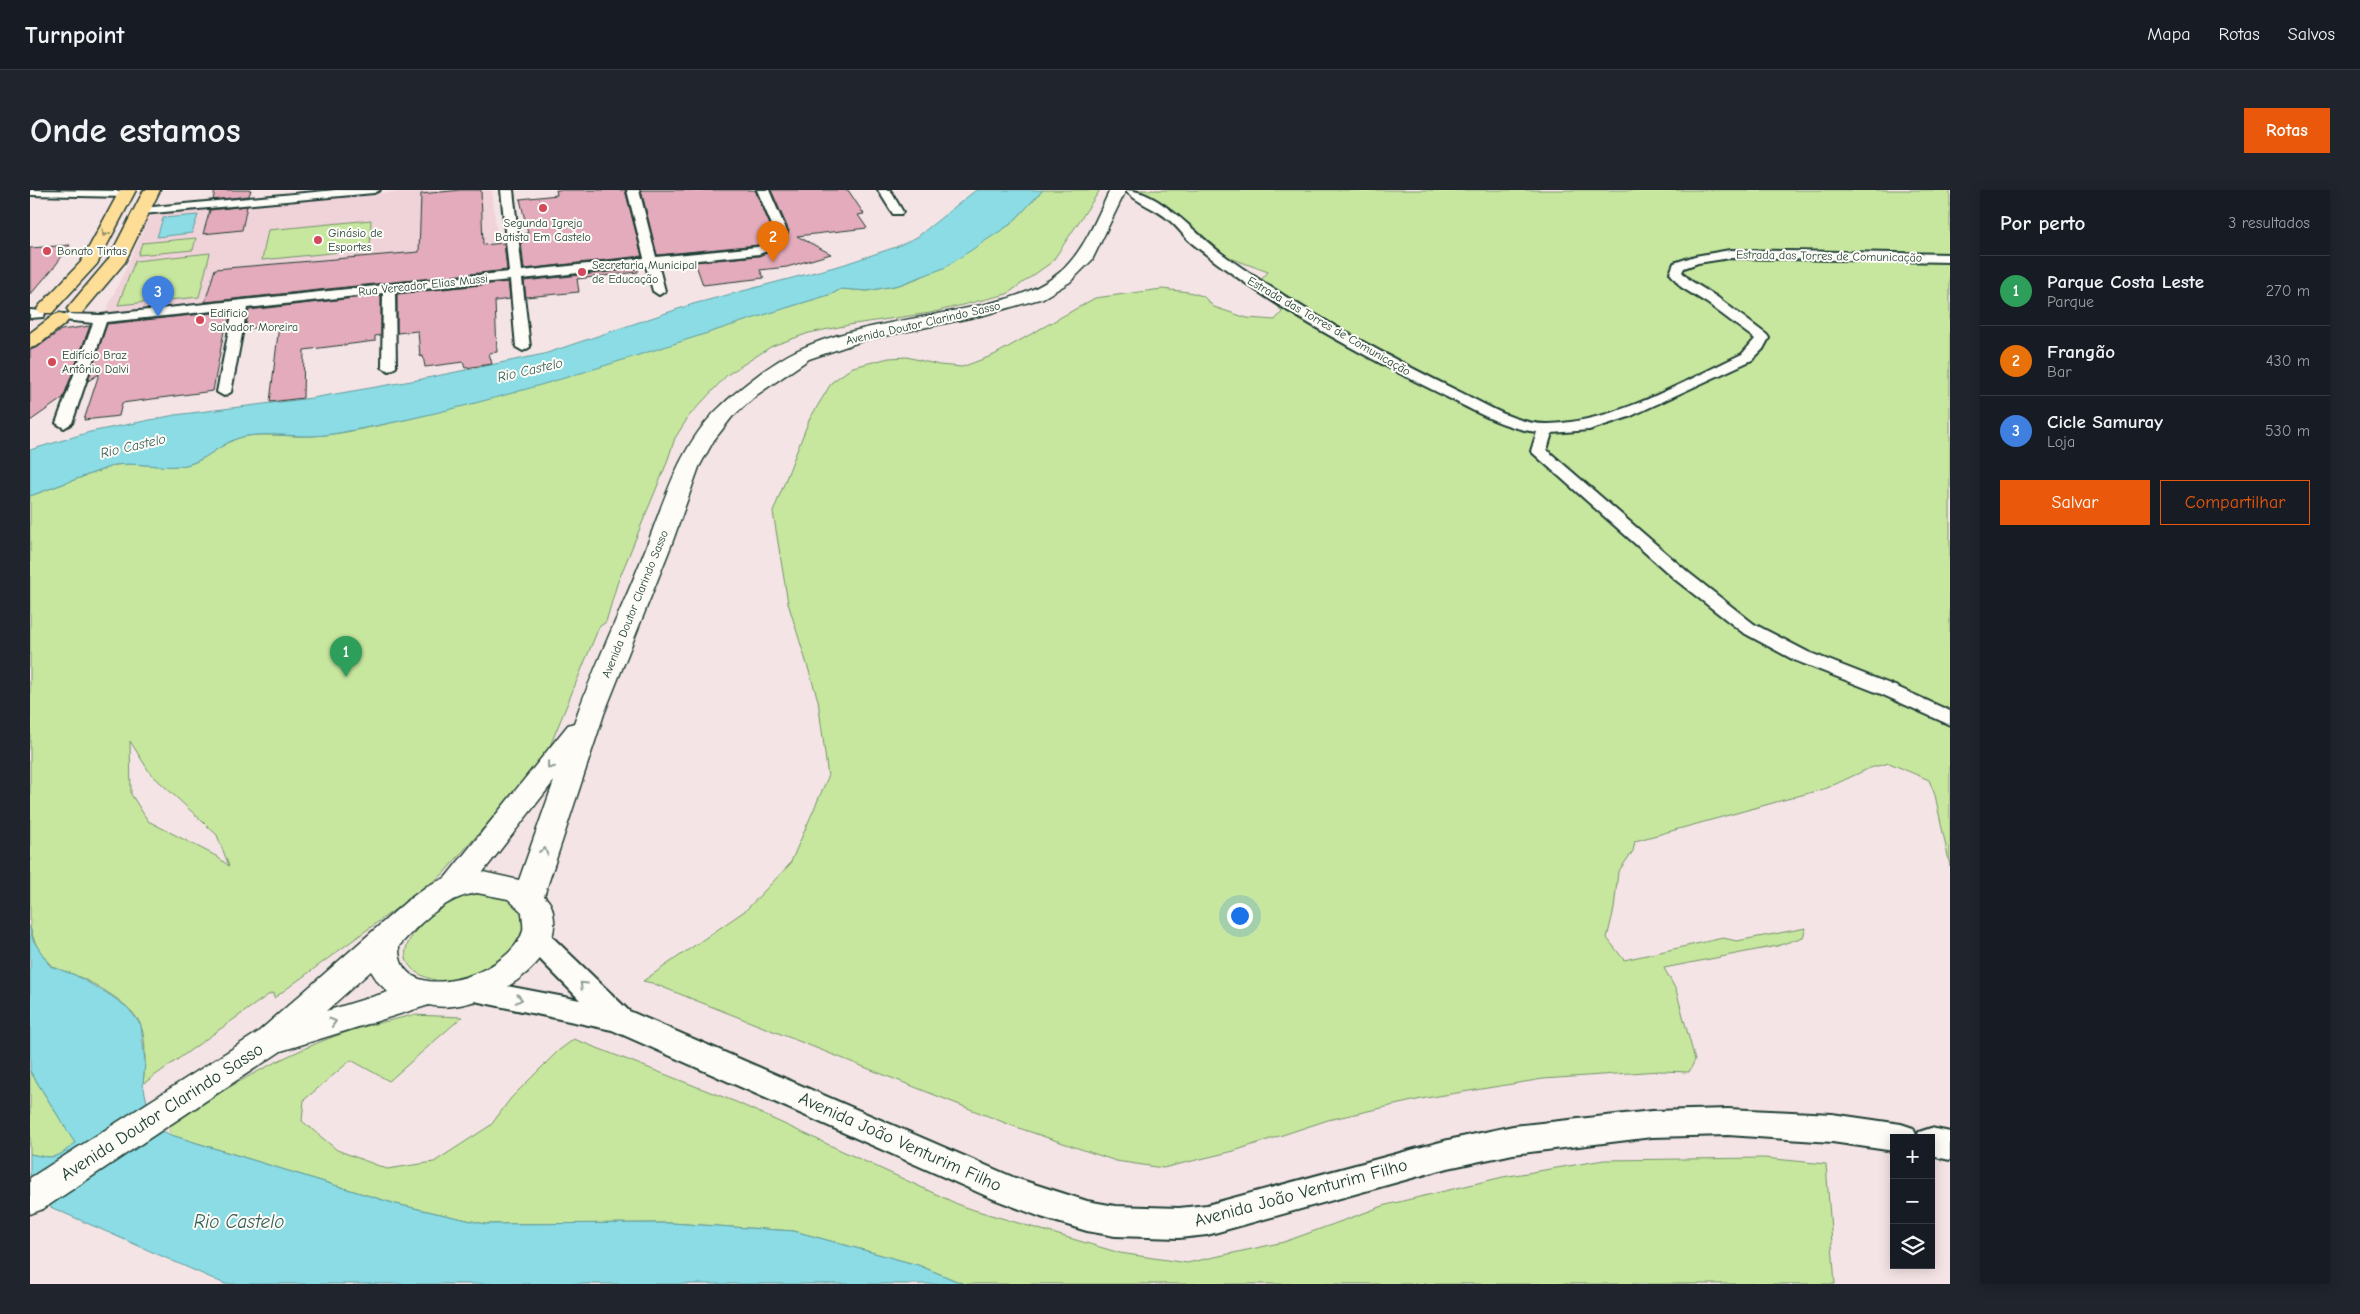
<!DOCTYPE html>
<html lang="pt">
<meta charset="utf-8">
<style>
:root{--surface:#171b24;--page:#20242c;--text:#f1f3f6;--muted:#9ea1a6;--line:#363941;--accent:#ea580c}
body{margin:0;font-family:"Comic Neue",sans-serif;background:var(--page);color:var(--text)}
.controls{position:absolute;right:15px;bottom:15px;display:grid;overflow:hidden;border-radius:0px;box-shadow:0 2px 12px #0003}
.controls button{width:45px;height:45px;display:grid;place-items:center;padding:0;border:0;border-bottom:1px solid var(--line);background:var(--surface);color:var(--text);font:25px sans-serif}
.you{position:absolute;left:1209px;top:725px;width:18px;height:18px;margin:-12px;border:4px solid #fff;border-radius:50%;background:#1a73e8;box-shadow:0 0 0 8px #1a73e833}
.badge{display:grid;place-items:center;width:32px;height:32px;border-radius:50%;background:var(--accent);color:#fff;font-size:16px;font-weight:700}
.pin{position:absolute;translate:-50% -41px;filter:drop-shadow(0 1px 2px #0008)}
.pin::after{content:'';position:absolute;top:26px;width:18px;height:15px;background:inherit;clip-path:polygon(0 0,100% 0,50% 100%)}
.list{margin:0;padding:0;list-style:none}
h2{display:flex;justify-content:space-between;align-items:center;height:65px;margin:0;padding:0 20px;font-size:21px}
h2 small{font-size:16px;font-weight:400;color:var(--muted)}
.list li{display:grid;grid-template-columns:32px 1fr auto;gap:15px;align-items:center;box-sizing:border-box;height:70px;padding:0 20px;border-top:1px solid var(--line)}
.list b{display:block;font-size:19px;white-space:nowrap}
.list p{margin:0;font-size:16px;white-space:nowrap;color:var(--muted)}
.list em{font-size:16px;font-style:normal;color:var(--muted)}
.actions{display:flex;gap:10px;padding:15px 20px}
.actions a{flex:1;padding:11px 0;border:1px solid var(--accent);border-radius:0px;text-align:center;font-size:18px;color:var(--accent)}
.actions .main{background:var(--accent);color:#fff}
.icon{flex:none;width:28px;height:28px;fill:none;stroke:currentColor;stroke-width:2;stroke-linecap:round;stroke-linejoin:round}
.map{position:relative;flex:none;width:1920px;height:1094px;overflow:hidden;border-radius:0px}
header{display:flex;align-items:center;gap:30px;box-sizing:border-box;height:70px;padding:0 25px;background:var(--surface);border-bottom:1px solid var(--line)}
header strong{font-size:24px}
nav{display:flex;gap:28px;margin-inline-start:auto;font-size:18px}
.intro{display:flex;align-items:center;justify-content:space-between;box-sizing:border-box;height:120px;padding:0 30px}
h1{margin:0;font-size:35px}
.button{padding:12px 22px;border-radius:0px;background:var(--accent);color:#fff;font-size:18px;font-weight:700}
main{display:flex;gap:30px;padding:0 30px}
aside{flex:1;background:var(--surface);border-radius:0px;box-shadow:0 2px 12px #0003}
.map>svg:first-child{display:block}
</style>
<header>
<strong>Turnpoint</strong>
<nav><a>Mapa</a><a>Rotas</a><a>Salvos</a></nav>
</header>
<div class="intro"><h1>Onde estamos</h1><a class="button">Rotas</a></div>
<main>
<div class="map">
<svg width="1920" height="1094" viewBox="0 0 1920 1094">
<rect width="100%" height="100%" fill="#f5e4e5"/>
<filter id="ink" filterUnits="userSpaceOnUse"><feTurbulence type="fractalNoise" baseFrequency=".02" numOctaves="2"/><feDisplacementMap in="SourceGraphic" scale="10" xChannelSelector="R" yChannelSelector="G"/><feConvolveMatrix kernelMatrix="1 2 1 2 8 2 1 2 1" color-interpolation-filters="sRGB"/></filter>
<g filter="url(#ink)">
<path fill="#f0d3d9" d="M 386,0 L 462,0 L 470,78 L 372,88 L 372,93 L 75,123 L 121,24 Z"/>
<path fill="#c7e79f" stroke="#73926a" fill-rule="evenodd" d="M 1013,0 L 1070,0 L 1022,72 L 977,104 L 900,123 L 824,134 L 779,143 L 742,156 L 697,185 L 659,226 L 645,248 L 636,275 L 587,394 L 576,432 L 569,437 L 515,568 L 412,685 L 244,808 L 243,803 L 238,805 L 113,894 C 115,876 117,853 111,836 C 104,815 64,793 45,785 C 37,781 25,780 20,774 C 10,765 3,750 0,737 L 0,306 L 85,275 C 107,272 128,278 149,276 C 176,274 191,250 217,246 C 238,243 260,247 281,246 C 306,245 331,239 356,234 C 507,201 653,147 802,104 L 811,99 L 837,101 L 869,95 L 891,87 L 981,34 ZM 100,551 L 120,583 L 187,645 L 199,676 L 186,666 L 118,631 L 101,604 Z
M 1107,0 L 1920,0 L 1920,676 L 1905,605 L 1899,590 L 1859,573 L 1840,578 L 1797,598 L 1605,651 L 1603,661 L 1588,682 L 1584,719 L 1577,748 L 1594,770 L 1693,748 L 1707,751 L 1776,738 L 1773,747 L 1747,756 L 1634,778 L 1646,800 L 1665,870 L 1659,882 L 1629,881 L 1513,889 L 1396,908 L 1298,930 L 1204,961 L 1133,978 L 1086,971 L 983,936 L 622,793 L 613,791 L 716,720 L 760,674 L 798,587 L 788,510 L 758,413 L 743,322 L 779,230 L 802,192 L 823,177 L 859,168 L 877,167 L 909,175 L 932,177 L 964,165 L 1065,108 L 1132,99 L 1159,102 L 1173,106 L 1184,117 L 1217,128 L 1245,130 L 1252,122 L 1230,91 L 1238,82 L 1174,58 L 1107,4 Z
M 341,30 L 340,59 L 232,70 L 238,40 Z
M 166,48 L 163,60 L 108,65 L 112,53 Z
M 180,63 L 169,107 L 88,115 L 105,71 Z
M 466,702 L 492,716 C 493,722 496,729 495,735 C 490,761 453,787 427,791 C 409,794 371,785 376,759 C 378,750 386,740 392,733 C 414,708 434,703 466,702 Z
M 383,825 L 432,827 L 359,891 L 321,870 L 274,910 L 272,931 L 307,960 L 357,979 L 404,972 L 461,935 L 481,908 L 528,861 L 544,849 L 706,912 L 934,1017 L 1090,1063 L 1157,1073 L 1254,1052 L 1356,1015 L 1473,987 L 1574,970 L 1734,968 L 1796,974 L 1805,1094 L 934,1094 L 888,1075 L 764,1041 L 641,1033 L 455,1034 L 366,1014 L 141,945 L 138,934 C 197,898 257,861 323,840 C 342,834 363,830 383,825 Z
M 0,881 L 45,953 C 27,969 23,969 0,964 Z"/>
<path fill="#8bdce4" stroke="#609c9e" d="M 946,0 L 1013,0 L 981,34 L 914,78 L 869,95 L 837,101 L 811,99 L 802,104 C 642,152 483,212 319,241 C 305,244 291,246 278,246 C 258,246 237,243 217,246 C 191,250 176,274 149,276 C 128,278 107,272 85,275 L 0,306 L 0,260 L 60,242 L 145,225 L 282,208 L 387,190 L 514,164 L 663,114 L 812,75 L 866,57 L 887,47 Z
M 168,25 L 162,43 L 127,47 L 133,28 Z
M 0,737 L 3,750 L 20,776 L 45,785 L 80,805 L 98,818 L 111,835 L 115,872 L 113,894 L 122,936 L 141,945 L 366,1014 L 455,1034 L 641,1033 L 764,1041 L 888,1075 L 934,1094 L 195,1094 L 0,1008 L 0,964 C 23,969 27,969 45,953 L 0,881 Z"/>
<path fill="#e3abbc" stroke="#1f3d34" d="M 185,0 L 221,0 L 219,6 L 183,10 Z
M 431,0 L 451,0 L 453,55 L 474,53 L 477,80 L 175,112 L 185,79 L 389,62 L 391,4 Z
M 526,0 L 595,0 L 612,66 L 494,79 L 491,51 L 498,51 L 496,43 L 498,43 L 490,9 L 527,5 Z
M 611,0 L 725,0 L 743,42 L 740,50 L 727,55 L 627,65 Z
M 741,0 L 818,0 L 834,24 L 828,25 L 837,38 L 767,46 L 801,64 L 757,77 L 730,80 L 734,88 L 673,95 L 665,72 L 729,66 L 752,57 L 759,41 Z
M 217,16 L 212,40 L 173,44 L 180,20 Z
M 40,55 L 25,76 L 0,105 L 0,58 Z
M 608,79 L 608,82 L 547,89 L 549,102 L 496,107 L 494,91 Z
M 478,92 L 480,109 L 465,111 L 467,162 L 459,163 L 462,174 L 435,178 L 433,172 L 395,177 L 393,166 L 390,167 L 388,141 L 367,143 L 367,104 Z
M 351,105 L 351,145 L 345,146 L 345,151 L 274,160 L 273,208 L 240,212 L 249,135 L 215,139 L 219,120 Z
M 201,121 L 197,141 L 194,141 L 183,201 L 92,213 L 89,226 L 54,230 L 69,184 L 58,191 L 77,134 Z
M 60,136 L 33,208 L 0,231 L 0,160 L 8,157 L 31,140 Z"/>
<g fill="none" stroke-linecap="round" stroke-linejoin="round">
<defs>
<path id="minor" d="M 0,0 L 96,1 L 102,4 L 96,7 L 0,5 Z
M 306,0 L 350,0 L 344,3 L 112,24 L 106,21 L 112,18 Z
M 471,0 L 483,0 L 492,81 L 614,68 L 597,0 L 609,0 L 626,67 L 727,57 L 741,51 L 745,42 L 727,0 L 739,0 L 757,42 L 750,56 L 729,64 L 628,74 L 635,101 L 629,105 L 623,101 L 616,76 L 492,89 L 500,157 L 493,161 L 486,157 L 480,90 L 365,102 L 366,177 L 359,181 L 352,177 L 353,103 L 217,118 L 201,202 L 194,206 L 187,202 L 203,119 L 76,132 L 42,233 L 34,238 L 26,233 L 63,133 L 33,130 L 31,127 L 33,124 L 71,125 L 479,82 Z
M 848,0 L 860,0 L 873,22 L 871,24 L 863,24 Z
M 1095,0 C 1129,0 1164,43 1191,63 C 1265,117 1348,162 1430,202 C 1457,215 1487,235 1518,234 C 1587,232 1650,193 1712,164 L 1725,149 L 1677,113 L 1651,97 L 1640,83 L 1644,73 L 1665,66 L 1700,60 L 1920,64 L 1920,72 L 1700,68 L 1668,73 L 1654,78 L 1652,82 L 1661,91 L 1687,107 L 1737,145 L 1739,148 L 1733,159 L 1722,170 L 1599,227 L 1559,240 L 1522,243 L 1517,260 L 1659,383 L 1724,434 L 1778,462 L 1865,496 L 1920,521 L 1920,535 L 1851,504 L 1764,470 L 1712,442 L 1647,391 L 1504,264 L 1501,261 L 1507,242 C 1472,238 1441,219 1409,203 C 1324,161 1237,114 1163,54 C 1154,47 1148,37 1139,30 C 1126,18 1106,13 1095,0 Z
M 0,120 L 13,121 L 15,124 L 13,127 L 0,128 Z"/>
<path id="tertiary" d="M 507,738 L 517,742 L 599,821 L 985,988 L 1057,1011 L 1085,1016 L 1149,1018 L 1177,1015 L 1418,950 L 1483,936 L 1622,921 L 1698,919 L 1802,924 L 1871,934 L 1883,938 L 1887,947 L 1889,942 L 1901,938 L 1920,942 L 1920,970 L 1901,966 L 1901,948 L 1864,948 L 1864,961 L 1802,952 L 1698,945 L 1622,947 L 1483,964 L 1418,978 L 1177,1045 L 1149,1048 L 1085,1046 L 1057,1041 L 1011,1027 L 961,1008 L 582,840 L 430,808 L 426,800 L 430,792 L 441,789 L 550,810 L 497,756 L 492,749 L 497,742 Z"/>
<path id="secondary" d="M 1080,0 L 1096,0 L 1062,70 L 1040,92 L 1013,108 L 954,125 L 835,150 L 779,169 L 728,204 L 702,227 L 684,250 L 669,277 L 641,356 L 574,524 L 514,706 C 522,713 523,720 524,730 C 528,780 443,826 399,815 L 251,861 L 13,1019 L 0,1024 L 0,988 L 227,843 L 377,711 L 397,696 L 415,688 L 538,535 L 544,533 C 563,479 588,427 610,373 C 632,320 646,258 690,217 C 708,199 743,172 766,161 C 809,140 867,132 913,123 C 951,115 998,109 1029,83 C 1054,62 1066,29 1080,0 ZM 524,591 L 489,690 L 453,682 ZM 447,703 L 478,709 L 492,722 C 492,727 494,736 493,741 C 479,787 366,820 369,756 C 390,733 415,707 447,703 ZM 341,781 L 348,792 L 358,802 L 296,821 Z"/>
<path id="primary" d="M 90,0 L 106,0 L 67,74 L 22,123 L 10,123 L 7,119 L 10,115 L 51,72 Z
M 114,0 L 130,0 L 95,72 L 52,123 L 40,123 L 37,119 L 40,115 L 78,70 Z
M 30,123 L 36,125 L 39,129 L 36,133 L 7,156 L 0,158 L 0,143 L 24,125 Z"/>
</defs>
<use href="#minor" stroke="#1f3d34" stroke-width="4"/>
<use href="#tertiary" stroke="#1f3d34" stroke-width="4"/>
<use href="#secondary" stroke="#1f3d34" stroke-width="3"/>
<use href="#primary" stroke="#1f3d34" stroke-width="3"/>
<use href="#minor" fill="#fdfcf7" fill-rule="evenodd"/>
<use href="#tertiary" fill="#fdfcf7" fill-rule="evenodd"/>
<use href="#secondary" fill="#fdfcf7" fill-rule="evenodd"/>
<use href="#primary" fill="#fedd96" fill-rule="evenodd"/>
</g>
<defs><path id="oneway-chevron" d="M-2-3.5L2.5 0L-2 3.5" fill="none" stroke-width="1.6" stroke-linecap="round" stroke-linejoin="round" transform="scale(1.25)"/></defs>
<use stroke="#8e8d65" href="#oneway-chevron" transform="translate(75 43) rotate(119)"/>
<g stroke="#8e9c96">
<use href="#oneway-chevron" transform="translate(520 576) rotate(128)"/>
<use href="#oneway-chevron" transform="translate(514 661) rotate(-71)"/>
<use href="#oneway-chevron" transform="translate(553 795) rotate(-136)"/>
<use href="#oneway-chevron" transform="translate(489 809) rotate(11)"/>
<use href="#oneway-chevron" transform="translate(303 832) rotate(-17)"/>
</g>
</g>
<g fill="#d1495b" stroke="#fdfcf7" stroke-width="2">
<circle cx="513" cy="18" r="5"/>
<circle cx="288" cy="50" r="5"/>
<circle cx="17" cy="61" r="5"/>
<circle cx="552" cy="82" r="5"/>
<circle cx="170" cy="130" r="5"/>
<circle cx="22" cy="172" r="5"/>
</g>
<g text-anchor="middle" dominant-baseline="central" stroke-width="4" stroke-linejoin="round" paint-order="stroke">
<g font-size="12" fill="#1f3d34" stroke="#fdfcf7" text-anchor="start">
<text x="513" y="33" text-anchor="middle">Segunda Igreja<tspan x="513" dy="14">Batista Em Castelo</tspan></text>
<text x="298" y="43">Ginásio de<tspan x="298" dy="14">Esportes</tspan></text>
<text x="27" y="61">Bonato Tintas</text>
<text x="562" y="75">Secretaria Municipal<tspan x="562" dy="14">de Educação</tspan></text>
<text x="180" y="123">Edificio<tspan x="180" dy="14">Salvador Moreira</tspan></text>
<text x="32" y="165">Edifício Braz<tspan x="32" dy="14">Antônio Dalvi</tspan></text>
</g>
<g font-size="12" fill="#1f3d34" stroke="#fdfcf7">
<text transform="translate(1799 66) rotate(1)">Estrada das Torres de Comunicação</text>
<text transform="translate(393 95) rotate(-6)">Rua Vereador Elias Mussi</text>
<text transform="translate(893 133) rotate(-13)">Avenida Doutor Clarindo Sasso</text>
<text transform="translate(1299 136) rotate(30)">Estrada das Torres de Comunicação</text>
<text transform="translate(605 414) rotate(-68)">Avenida Doutor Clarindo Sasso</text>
</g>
<g font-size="14" font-style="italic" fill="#355d57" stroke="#fdfcf7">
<text transform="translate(500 180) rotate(-13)">Rio Castelo</text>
<text transform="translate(103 256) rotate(-13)">Rio Castelo</text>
</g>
<g font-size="18" fill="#1f3d34" stroke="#fdfcf7">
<text transform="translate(132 922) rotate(-33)">Avenida Doutor Clarindo Sasso</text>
<text transform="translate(870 952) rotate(24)">Avenida João Venturim Filho</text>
<text transform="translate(1271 1003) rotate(-15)">Avenida João Venturim Filho</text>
</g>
<g font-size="19" font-style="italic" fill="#355d57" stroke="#fdfcf7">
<text x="209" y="1032">Rio Castelo</text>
</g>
</g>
</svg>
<div class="controls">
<button>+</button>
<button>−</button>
<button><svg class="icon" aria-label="layers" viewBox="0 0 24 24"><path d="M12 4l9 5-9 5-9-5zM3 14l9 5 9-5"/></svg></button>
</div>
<div class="you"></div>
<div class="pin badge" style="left:316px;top:487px;background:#2e9e5b">1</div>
<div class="pin badge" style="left:743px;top:72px;background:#e8710a">2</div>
<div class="pin badge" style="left:128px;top:127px;background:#3f7fe0">3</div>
</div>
<aside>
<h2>Por perto<small>3 resultados</small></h2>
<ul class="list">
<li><span class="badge" style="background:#2e9e5b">1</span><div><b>Parque Costa Leste</b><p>Parque</p></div><em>270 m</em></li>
<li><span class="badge" style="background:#e8710a">2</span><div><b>Frangão</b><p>Bar</p></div><em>430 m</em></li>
<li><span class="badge" style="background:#3f7fe0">3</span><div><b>Cicle Samuray</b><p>Loja</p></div><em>530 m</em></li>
</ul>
<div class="actions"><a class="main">Salvar</a><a>Compartilhar</a></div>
</aside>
</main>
